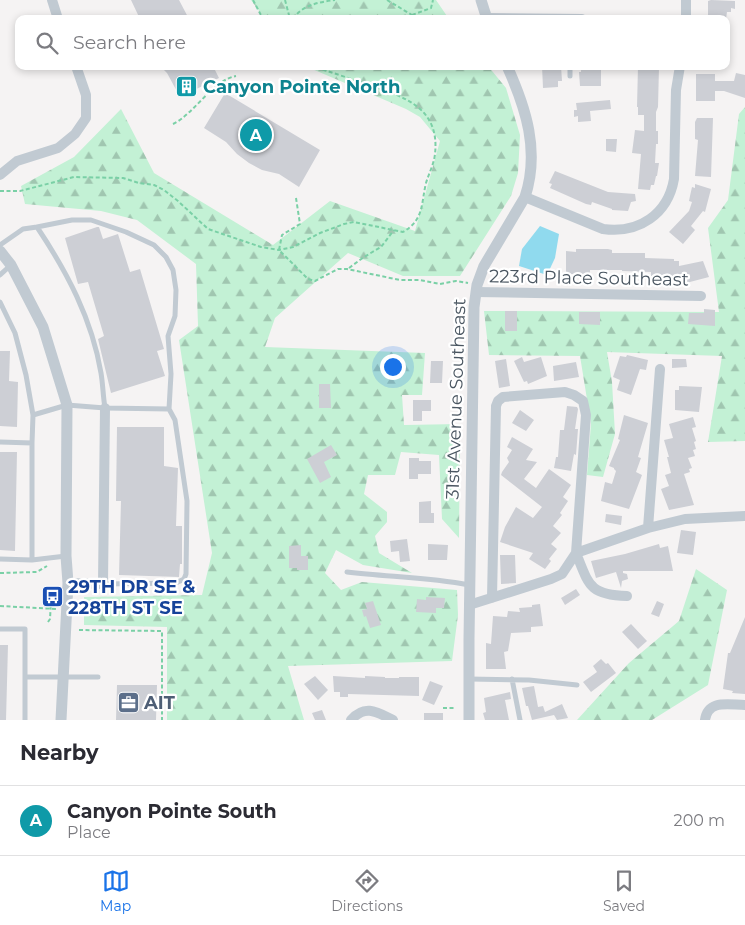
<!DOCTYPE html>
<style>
:root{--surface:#fff;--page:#f7f7f7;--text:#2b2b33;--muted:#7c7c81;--line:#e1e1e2;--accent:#1a73e8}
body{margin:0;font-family:Montserrat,sans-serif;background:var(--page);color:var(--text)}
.you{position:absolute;left:392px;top:366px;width:18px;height:18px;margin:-12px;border:4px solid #fff;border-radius:50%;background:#1a73e8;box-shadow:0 0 0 8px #1a73e833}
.badge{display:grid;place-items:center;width:32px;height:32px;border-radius:50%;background:var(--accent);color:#fff;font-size:16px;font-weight:700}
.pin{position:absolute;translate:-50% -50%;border:2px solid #fff;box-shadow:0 1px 5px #0006}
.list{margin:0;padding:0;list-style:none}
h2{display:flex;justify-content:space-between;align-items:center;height:65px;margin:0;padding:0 20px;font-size:21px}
h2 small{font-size:16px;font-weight:400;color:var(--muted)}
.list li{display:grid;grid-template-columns:32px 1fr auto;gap:15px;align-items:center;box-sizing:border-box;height:70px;padding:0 20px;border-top:1px solid var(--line)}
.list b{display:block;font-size:19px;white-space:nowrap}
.list p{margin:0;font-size:16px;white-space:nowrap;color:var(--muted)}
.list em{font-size:16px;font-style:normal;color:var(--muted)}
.icon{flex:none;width:28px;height:28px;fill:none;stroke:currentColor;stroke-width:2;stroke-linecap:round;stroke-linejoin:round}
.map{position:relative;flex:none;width:745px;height:720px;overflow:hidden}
.search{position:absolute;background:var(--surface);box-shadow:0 2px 8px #0003;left:15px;right:15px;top:15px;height:55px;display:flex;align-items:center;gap:12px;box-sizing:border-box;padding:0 18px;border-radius:10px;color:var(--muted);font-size:19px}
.sheet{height:135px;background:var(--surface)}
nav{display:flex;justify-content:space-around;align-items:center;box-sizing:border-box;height:70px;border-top:1px solid var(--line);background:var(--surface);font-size:14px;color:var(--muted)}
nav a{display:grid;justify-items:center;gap:2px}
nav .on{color:var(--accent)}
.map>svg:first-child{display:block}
</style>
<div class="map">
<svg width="745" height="720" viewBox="0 0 745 720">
<defs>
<pattern id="forest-firs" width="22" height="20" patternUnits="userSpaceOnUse" patternTransform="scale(1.25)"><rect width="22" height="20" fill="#c3f1d5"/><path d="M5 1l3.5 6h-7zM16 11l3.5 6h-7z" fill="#a0c6b0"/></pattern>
</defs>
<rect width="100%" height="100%" fill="#f5f3f3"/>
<path fill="url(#forest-firs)" d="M 251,0 L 436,0 L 449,19 L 265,19 Z
M 305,66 L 488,66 L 506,88 L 520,135 L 518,173 L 511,196 L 460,276 L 403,276 L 348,253 L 275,318 L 265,347 L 425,353 L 422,395 L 402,395 L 404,425 L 460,424 L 459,538 L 442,519 L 439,455 L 401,452 L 395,475 L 368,475 L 364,494 L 387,512 L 387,522 L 375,536 L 379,553 L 412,573 L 363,565 L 336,550 L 325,573 L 341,590 L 362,582 L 457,590 L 458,615 L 452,661 L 288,666 L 304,720 L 167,720 L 167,627 L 84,625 L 84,597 L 202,595 L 212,553 L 179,340 L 198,326 L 196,264 L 137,220 L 101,211 L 25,204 L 21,186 L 74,157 L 121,109 L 154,173 L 273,245 L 330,201 L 415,231 L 440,141 L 420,117 L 406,109 Z
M 745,107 L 745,441 L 708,442 L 722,356 L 607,352 L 612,382 L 615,434 L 603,477 L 587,475 L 591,424 L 580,356 L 489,355 L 484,311 L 719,312 L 708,228 L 728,200 L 739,114 Z
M 696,569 L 727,590 L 708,685 L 652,720 L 577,720 L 629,663 L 679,621 Z"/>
<path fill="#90daee" d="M 540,226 L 559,234 L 555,258 L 547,275 L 519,266 L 522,249 Z"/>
<path fill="#cdcfd5" d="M 131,0 L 179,0 L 189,19 L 140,19 Z
M 711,0 L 735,1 L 735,9 L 731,8 L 731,12 L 727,12 L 726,19 L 708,19 L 708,1 Z
M 160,66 L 213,66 L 219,78 L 180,97 L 167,73 Z
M 542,66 L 561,66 L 562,81 L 558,81 L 558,87 L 543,88 Z
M 581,66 L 601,66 L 601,86 L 580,86 L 579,72 L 581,72 Z
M 638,66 L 659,67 L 658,107 L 656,112 L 656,131 L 658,131 L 658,144 L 656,144 L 655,163 L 659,163 L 657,176 L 656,176 L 654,185 L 651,185 L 650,190 L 638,189 L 641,154 L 632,153 L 635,130 L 644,131 L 644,115 L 638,115 L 638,107 L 637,107 Z
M 736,73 L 745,75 L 745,98 L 724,91 L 715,91 L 715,101 L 696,101 L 696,74 L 715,74 L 715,81 L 734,81 Z
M 225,93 L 320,150 L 299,187 L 279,174 L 262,170 L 249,163 L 237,154 L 226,142 L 204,128 Z
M 610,100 L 611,109 L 590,111 L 591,121 L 578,122 L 578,116 L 574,117 L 574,110 L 577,110 L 576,103 Z
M 713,118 L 711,177 L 695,176 L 698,140 L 695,139 L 695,122 L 697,118 Z
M 606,139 L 617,139 L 616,152 L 606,151 Z
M 555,171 L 608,192 L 635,194 L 636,201 L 631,202 L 628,211 L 612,210 L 612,209 L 592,202 L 591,205 L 586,204 L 550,188 L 552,184 L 549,183 Z
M 695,184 L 711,189 L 705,212 L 703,211 L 691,226 L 695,230 L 683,244 L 669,232 L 689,211 L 692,202 L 689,201 L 690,196 L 692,187 L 695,188 Z
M 97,227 L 99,227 L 103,239 L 118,234 L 130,272 L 140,269 L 164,349 L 157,351 L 165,376 L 111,393 L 98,339 L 104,336 L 88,282 L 78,284 L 65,238 Z
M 576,249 L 608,249 L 612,250 L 612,253 L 645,253 L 645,258 L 674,259 L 674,261 L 679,261 L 679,266 L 703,261 L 709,277 L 686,283 L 685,277 L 651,276 L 651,272 L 622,271 L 622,270 L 590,270 L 590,274 L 566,274 L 566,251 L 576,252 Z
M 704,309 L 715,310 L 715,326 L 688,324 L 689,313 L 704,313 Z
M 505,311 L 517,311 L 517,331 L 505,331 Z
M 579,312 L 600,312 L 600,325 L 579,324 Z
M 0,351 L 10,351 L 9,381 L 18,382 L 17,427 L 0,426 Z
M 627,355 L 648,360 L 646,370 L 640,369 L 631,395 L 617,390 L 620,380 L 613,377 L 620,356 L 626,357 Z
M 522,357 L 524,362 L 541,357 L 547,376 L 528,384 L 527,381 L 524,382 L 514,361 Z
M 506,359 L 510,386 L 499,388 L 495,361 Z
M 672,359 L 686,359 L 687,367 L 672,368 Z
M 431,361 L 443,361 L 442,383 L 430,383 Z
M 576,362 L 579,377 L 554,381 L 553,366 Z
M 319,384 L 330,384 L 331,408 L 319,408 Z
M 679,386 L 702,387 L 699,412 L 675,410 L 675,390 L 679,390 Z
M 413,400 L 431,400 L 431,411 L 422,411 L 422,421 L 413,421 Z
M 567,406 L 577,407 L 578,409 L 575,429 L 578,429 L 576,455 L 574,454 L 571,471 L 554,468 L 556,457 L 558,457 L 560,430 L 564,430 Z
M 520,410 L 534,420 L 526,431 L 512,423 Z
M 624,415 L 648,423 L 638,457 L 641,458 L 636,472 L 642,475 L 629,509 L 601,501 L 605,482 L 612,484 L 616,471 L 614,469 L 614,468 L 609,466 L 620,440 L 618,439 Z
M 693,417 L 696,427 L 692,428 L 696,441 L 694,442 L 696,449 L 693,450 L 695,456 L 688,458 L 692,468 L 689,469 L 690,472 L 684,474 L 694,505 L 669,510 L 661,489 L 669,486 L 665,475 L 671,473 L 667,457 L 669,457 L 664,440 L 673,438 L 669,424 Z
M 117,427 L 164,427 L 164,466 L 178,468 L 176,526 L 182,526 L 182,564 L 180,564 L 179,577 L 119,575 L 121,501 L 116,501 Z
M 512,437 L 533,449 L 526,460 L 537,462 L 524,479 L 536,488 L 549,469 L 571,485 L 563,497 L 568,501 L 560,513 L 562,515 L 553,526 L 561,533 L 551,544 L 557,549 L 549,559 L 551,561 L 545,569 L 529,559 L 533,553 L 500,542 L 505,527 L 516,507 L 533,518 L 542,507 L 501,475 L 502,472 L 509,462 L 507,458 L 512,450 L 507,447 Z
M 331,445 L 337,455 L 324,462 L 331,477 L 320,483 L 307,459 Z
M 0,452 L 17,452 L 15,551 L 0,550 Z
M 409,458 L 419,458 L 419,461 L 431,461 L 431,474 L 418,474 L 418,479 L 409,479 Z
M 431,501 L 431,513 L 434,513 L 434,523 L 419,523 L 419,502 Z
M 606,514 L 622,516 L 621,525 L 605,522 Z
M 681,530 L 696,532 L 693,555 L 677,553 Z
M 407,539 L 410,561 L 400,562 L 399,551 L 391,552 L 390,541 Z
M 428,544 L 448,545 L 447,560 L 428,560 Z
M 659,544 L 660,548 L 668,546 L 673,571 L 623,571 L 623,573 L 627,574 L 628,579 L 622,581 L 621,588 L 616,572 L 596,578 L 591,561 L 625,554 Z
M 301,545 L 301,556 L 308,556 L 308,570 L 297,570 L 297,568 L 289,568 L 289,546 Z
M 500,555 L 515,555 L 516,583 L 501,584 Z
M 576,589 L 580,595 L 565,605 L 561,598 Z
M 426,597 L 445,598 L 444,608 L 436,608 L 436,613 L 416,612 L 417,599 L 426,600 Z
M 373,601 L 381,625 L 370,628 L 366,616 L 364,617 L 362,610 L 367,609 L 365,603 Z
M 657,601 L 664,604 L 659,617 L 651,614 Z
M 540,604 L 543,626 L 531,627 L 531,632 L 511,633 L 508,651 L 504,652 L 506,669 L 486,669 L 486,643 L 491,644 L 493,616 L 507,617 L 508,611 L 520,612 L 519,608 L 532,607 L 532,605 Z
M 745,617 L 745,694 L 732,693 L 733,691 L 723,689 L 728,653 L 730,653 Z
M 631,624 L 647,641 L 638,649 L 622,632 Z
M 0,645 L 8,645 L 6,720 L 0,720 Z
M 601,659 L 606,664 L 608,663 L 616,673 L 591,692 L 583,682 L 597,672 L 593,666 Z
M 315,676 L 328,690 L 318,700 L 304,684 Z
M 333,676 L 365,678 L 365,676 L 385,677 L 385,678 L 399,678 L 399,677 L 419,677 L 419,696 L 348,694 L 348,697 L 340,697 L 340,692 L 334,692 Z
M 430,681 L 443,686 L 434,705 L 422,700 Z
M 117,685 L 157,685 L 156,720 L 116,720 Z
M 534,686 L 538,707 L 543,706 L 545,712 L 562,704 L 568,718 L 557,720 L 554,715 L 532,720 L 528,706 L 526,706 L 522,688 Z
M 510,692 L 511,699 L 505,700 L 509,720 L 485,720 L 483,713 L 486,712 L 484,698 Z
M 322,710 L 326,720 L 315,720 L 312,713 Z
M 424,713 L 443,713 L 443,720 L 424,720 Z"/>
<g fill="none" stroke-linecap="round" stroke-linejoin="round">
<path stroke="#7ad0a6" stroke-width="2" stroke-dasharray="4 2.5" stroke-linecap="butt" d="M 253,0 L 263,19
M 285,0 L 290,19
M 387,0 L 412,15 L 415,19
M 412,15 L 431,8 L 433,0
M 293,19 C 302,5 319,2 335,0
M 173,124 C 194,114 213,80 236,76
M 0,191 L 20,191 L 74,177 L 123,178 L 139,183 L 154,185 L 164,190 L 178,201 L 208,229 L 261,247 L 279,250 L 293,247 L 320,233 L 344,224 L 354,222 L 403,232 C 424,220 421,204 426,183 C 429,173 434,164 435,154 C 440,109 406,97 371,86 C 355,80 339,75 324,70 L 317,66
M 296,198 L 300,224 L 282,235 L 279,250 L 308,279 L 315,281 L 338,269 L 347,269 L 400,280 L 420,280 L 440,284 L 456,281 L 468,283
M 349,268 L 364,257 L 381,247 L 394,230
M 0,573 L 37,572 L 47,566
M 0,606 L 57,609
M 48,622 L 50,619 L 51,601
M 79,630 L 162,631 L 162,720
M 443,708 L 455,708"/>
<path stroke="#c1cad2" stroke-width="5" d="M 570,66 L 570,76
M 37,227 L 72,220 L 91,220 L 126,232 L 154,245 L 166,257 L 173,270 L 176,290 L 175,316 L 168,336 L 171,374 L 169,409
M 0,245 L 23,229 L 37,227 C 67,272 92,319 101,373 C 103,385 103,396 105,408 L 67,405 L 33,415
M 0,275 L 11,265
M 0,302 L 15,333 L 26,375 L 33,415 L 32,443 L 0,442
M 0,559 L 32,560 L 32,443
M 32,560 L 66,556
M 347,572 C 388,577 429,577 469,585
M 103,584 L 176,583 L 184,579 L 186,574 L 187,501 L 175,420 L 169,409 L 105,408
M 0,629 L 25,629 L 25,720
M 25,677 L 98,677
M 469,679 L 529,680 L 577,685
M 512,679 L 520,720"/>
<path stroke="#c1cad2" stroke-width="10" d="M 52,0 L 58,19
M 487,18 L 582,19
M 686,19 L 686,0
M 0,175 L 17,161 L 58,148 L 75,134 L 86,118 L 86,95 L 76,66
M 525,197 L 603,229 C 639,234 668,214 674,179 L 676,90 L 680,66
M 476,292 L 701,296
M 648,528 L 685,519 L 745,516
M 576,553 C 589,585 589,595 627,596
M 68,583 L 103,584 L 105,408
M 492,598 L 496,406 L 498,401 L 503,397 L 565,392 L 574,395 L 583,401 L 586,415 L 576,553 L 648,528 L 660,369
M 469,605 L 551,579 L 562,574 L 576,553
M 351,720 C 365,704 377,712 393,720
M 705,720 C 708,699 729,705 745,705"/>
<path stroke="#c1cad2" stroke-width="11" d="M 481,0 L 487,19
M 0,251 L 11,265 L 43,327 L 67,405 L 66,556 L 68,583 L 61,720
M 469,720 L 469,639 L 474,307 L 477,285 L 484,266 L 525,197 C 540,151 526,108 507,66"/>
</g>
<defs>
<symbol id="building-square" viewBox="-11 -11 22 22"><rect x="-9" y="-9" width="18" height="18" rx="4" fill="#0f9aa8" stroke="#fff"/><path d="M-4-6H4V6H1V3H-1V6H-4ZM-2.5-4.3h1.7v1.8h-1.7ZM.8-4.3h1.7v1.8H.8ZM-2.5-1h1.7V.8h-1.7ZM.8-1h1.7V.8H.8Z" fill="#fff"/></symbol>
<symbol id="bus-square" viewBox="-11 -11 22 22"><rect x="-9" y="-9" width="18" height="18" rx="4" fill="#1a4fb4" stroke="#fff"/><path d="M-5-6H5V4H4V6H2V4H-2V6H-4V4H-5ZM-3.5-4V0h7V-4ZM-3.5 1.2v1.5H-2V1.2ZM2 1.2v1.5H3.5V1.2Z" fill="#fff"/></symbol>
<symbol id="office-square" viewBox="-11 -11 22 22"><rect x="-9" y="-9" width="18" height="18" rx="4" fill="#5c6f8a" stroke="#fff"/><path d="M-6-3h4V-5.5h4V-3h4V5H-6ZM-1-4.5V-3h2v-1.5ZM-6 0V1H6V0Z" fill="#fff"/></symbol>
</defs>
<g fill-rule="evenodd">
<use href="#building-square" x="174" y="74" width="25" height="25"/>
<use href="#bus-square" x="40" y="584" width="25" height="25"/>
<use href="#office-square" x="116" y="690" width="25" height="25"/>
</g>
<g text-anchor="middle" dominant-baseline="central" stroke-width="4.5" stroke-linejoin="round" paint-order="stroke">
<g font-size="18" font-weight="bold" fill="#0d838f" stroke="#fff" text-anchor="start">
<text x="203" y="87">Canyon Pointe North</text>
</g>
<g font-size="18" fill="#4a5661" stroke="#fff">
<text transform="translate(589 278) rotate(1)">223rd Place Southeast</text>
<text transform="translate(456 399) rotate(-88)">31st Avenue Southeast</text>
</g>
<g font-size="18" font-weight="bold" fill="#164399" stroke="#fff" text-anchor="start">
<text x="68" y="587">29TH DR SE &amp;<tspan x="68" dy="21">228TH ST SE</tspan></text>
</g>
<g font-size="18" font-weight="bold" fill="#4e5e75" stroke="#fff" text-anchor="start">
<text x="144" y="703">AIT</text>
</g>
</g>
</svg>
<div class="you"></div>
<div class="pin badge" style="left:256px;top:135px;background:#0f9aa8">A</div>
<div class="search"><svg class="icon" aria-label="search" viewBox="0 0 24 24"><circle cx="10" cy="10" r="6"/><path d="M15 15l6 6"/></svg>Search here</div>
</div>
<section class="sheet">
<h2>Nearby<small></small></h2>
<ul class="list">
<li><span class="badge" style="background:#0f9aa8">A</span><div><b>Canyon Pointe South</b><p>Place</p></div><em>200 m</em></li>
</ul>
</section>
<nav>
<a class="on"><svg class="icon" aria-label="map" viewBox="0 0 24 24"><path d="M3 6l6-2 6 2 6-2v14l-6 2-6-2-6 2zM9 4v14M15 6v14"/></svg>Map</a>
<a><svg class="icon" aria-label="directions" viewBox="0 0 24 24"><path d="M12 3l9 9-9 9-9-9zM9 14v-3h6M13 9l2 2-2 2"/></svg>Directions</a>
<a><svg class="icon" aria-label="saved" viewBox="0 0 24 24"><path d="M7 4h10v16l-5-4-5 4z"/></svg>Saved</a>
</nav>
